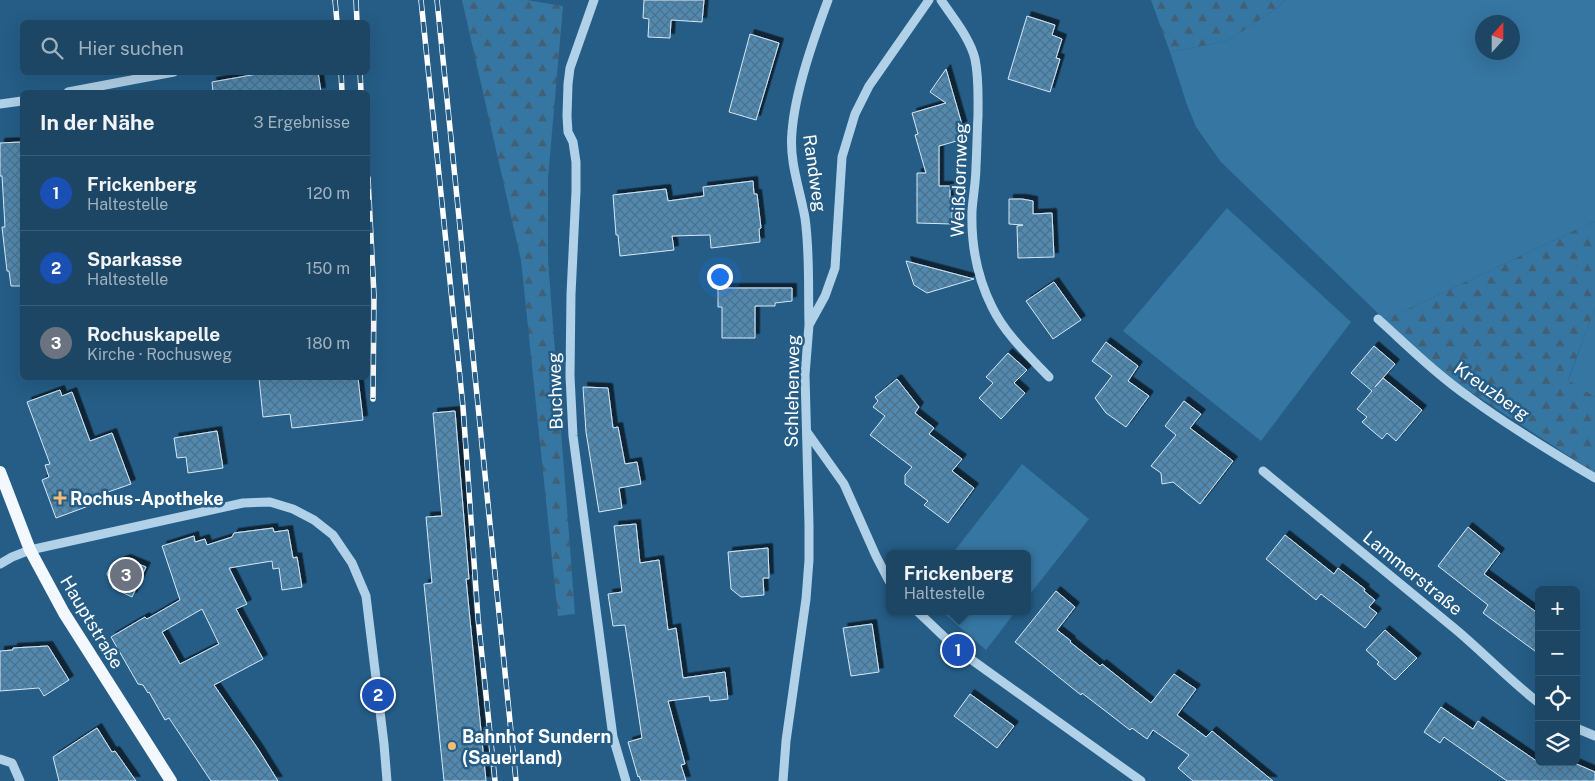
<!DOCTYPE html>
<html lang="de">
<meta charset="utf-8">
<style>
:root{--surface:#1c4664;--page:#254d6a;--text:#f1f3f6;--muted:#a0b1bf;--line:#3a5e78;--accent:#f2bc74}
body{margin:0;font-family:"Public Sans",sans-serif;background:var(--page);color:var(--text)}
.controls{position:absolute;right:15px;bottom:15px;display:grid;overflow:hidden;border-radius:8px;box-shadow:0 5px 20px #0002}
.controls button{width:45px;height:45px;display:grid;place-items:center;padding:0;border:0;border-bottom:1px solid var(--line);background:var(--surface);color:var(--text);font:25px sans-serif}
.compass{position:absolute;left:1475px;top:15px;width:45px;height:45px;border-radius:50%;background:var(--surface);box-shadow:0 5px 20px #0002;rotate:21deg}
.you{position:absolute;left:719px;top:276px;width:18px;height:18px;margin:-12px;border:4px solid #fff;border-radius:50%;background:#1a73e8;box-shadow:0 0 0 8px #1a73e833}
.badge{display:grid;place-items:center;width:32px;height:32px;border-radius:50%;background:var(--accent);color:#fff;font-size:16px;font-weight:700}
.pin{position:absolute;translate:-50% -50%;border:2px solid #fff;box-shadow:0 1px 5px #0006}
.popup{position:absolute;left:886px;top:550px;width:145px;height:65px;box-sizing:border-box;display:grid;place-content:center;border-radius:8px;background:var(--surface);filter:drop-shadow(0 1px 4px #0005);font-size:16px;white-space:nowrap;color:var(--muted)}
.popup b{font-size:19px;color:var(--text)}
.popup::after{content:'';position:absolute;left:50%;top:100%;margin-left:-10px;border:10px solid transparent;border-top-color:var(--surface)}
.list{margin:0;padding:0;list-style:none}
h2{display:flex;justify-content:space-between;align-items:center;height:65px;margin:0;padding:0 20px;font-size:21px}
h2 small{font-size:16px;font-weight:400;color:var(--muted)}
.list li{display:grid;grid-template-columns:32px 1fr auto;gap:15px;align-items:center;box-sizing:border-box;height:75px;padding:0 20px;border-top:1px solid var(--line)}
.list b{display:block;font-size:19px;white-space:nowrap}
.list p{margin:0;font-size:16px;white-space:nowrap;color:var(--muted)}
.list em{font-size:16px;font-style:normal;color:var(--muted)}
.icon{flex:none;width:28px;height:28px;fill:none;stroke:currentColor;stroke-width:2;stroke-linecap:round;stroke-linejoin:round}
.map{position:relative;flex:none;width:1595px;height:781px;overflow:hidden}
.search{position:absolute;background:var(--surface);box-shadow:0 5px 20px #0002;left:20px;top:20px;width:350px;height:55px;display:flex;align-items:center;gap:12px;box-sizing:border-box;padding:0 18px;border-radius:8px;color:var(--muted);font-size:19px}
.panel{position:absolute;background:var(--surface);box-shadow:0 5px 20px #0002;left:20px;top:90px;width:350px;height:290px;border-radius:8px}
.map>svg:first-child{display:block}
</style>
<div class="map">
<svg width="1595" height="781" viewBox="0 0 1595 781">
<defs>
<pattern id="forest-firs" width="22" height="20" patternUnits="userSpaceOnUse" patternTransform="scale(1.25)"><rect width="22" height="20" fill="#3676a2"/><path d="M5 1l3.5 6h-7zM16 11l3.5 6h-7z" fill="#425f73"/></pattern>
<pattern id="building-cross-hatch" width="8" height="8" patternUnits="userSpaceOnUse" patternTransform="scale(1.25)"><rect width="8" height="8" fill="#5189b0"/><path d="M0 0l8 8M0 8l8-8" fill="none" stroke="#4f7188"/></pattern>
<filter id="shadow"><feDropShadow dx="4.5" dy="-4.5" stdDeviation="0" flood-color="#0009"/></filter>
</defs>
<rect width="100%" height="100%" fill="#255d86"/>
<path fill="#3676a2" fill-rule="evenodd" d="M 1285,0 L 1595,0 L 1595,221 L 1385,320 L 1221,162 L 1196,127 L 1187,105 L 1170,52 L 1227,41 L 1276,9 ZM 1482,22 L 1512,22 L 1512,52 L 1482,52 Z
M 1227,208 L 1351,322 L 1261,441 L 1123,331 Z
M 1595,308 L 1595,397 L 1568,381 Z
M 1022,464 L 1089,519 L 1027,598 L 1027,554 L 952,554 Z
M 941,611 L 1016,611 L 986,650 Z"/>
<path fill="url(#forest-firs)" d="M 462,0 L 527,0 L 563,6 L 548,178 L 548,260 L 575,614 L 558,616 L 521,260 Z
M 1151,0 L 1285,0 L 1276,9 L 1227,41 L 1170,52 Z
M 1595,221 L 1595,308 L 1568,380 L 1595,397 L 1595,473 L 1451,379 L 1385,320 Z"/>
<path fill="url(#building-cross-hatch)" stroke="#d4e8f7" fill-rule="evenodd" filter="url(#shadow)" d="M 644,0 L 704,0 L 702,22 L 671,20 L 670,38 L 648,37 L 649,19 L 643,18 Z
M 1027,16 L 1055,25 L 1052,35 L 1062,39 L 1056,58 L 1060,59 L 1050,92 L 1008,79 Z
M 750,34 L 779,43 L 756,120 L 729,112 Z
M 946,69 L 963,128 L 956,130 L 960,140 L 939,146 L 939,186 L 950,186 L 950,200 L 952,200 L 952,224 L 917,223 L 917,173 L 926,173 L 915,135 L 918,134 L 912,113 L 946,103 L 930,92 Z
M 269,72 L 318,72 L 321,92 L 213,92 L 212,82 Z
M 22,142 L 22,286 L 11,286 L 9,271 L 7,271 L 2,227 L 5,227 L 2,176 L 0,176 L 0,143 Z
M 753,181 L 754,194 L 757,194 L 761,228 L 759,229 L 760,242 L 711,248 L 710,235 L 672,236 L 674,250 L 620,256 L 618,235 L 616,235 L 613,195 L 666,189 L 668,201 L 704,196 L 703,187 Z
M 1009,199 L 1022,199 L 1033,201 L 1033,214 L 1052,213 L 1054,257 L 1018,258 L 1017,226 L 1023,225 L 1009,224 Z
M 906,261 L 974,279 L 927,293 L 914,285 Z
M 1054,282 L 1081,320 L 1053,339 L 1026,301 Z
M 718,288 L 792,288 L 792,301 L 775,303 L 775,306 L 755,306 L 755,338 L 722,338 L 722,307 L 718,307 Z
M 1106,342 L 1138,366 L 1128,381 L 1149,396 L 1126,427 L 1106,413 L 1095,398 L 1112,376 L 1092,361 Z
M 1374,346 L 1395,364 L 1375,387 L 1383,378 L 1422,410 L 1396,441 L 1387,433 L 1382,439 L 1362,422 L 1367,417 L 1357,409 L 1372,391 L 1351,373 Z
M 1008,353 L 1027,370 L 1014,383 L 1025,393 L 1001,419 L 979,398 L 993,383 L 986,377 Z
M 259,378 L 358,378 L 363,420 L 292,428 L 290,414 L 263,417 Z
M 897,379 L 919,407 L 915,413 L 934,428 L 929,434 L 962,459 L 952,471 L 974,488 L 948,523 L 924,505 L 928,501 L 905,484 L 905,475 L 912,467 L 870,435 L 885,416 L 873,407 L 878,401 L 875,397 Z
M 583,387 L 608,388 L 613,428 L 618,427 L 625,464 L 637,462 L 641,484 L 619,488 L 622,508 L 599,512 L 586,432 Z
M 60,390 L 62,396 L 72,392 L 90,441 L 112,433 L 131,484 L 91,498 L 94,504 L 56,518 L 42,480 L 49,477 L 45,465 L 50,464 L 27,402 Z
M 1184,401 L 1201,414 L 1190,428 L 1233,461 L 1200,504 L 1173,482 L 1162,484 L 1161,473 L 1151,466 L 1176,435 L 1165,426 Z
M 455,411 L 469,579 L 466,579 L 486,781 L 444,781 L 424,584 L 432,583 L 426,517 L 442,516 L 433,413 Z
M 217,431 L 223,468 L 188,473 L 186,457 L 177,458 L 174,438 Z
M 636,524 L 640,563 L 659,560 L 668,630 L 676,628 L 683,678 L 725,672 L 728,699 L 710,701 L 709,696 L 668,701 L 685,764 L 681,765 L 686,781 L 641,781 L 639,776 L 638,777 L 628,742 L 642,738 L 625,625 L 613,626 L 608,594 L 622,592 L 614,526 Z
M 1468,527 L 1500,553 L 1484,574 L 1539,614 L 1539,654 L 1483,613 L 1488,605 L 1438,566 Z
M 273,528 L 274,532 L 288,530 L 293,558 L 297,557 L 302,587 L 282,590 L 279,568 L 273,569 L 272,561 L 229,568 L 247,604 L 236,609 L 263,659 L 214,685 L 258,749 L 278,781 L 211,781 L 169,718 L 165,720 L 149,692 L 148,693 L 143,685 L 138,684 L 111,637 L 145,617 L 147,619 L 180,600 L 162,546 L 194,536 L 195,542 L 205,539 L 207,545 L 232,537 L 234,533 ZM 202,609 L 219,644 L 180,664 L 162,632 Z
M 1285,535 L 1334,574 L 1338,568 L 1365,589 L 1364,591 L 1375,600 L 1369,607 L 1377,613 L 1365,628 L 1321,594 L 1316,600 L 1266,559 Z
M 768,548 L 769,578 L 763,578 L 764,595 L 741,597 L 731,589 L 728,552 Z
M 126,559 L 146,567 L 132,597 L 113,588 L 107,574 L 111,565 Z
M 1056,591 L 1075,607 L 1057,630 L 1071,641 L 1070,642 L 1100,666 L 1102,664 L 1151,703 L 1174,674 L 1196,689 L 1177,715 L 1206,737 L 1212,731 L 1273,781 L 1193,781 L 1178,768 L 1189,755 L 1153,730 L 1147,739 L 1132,728 L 1130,730 L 1082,693 L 1081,695 L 1015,642 Z
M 872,624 L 879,672 L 851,676 L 843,628 Z
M 1385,630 L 1417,658 L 1395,680 L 1377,664 L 1379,662 L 1366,650 Z
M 48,646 L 69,680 L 44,696 L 39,688 L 0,691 L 0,651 L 13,650 L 13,648 Z
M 970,694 L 1014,726 L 997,748 L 954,716 Z
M 1441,707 L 1473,729 L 1478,721 L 1538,762 L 1572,762 L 1595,772 L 1595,781 L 1507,781 L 1444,737 L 1440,743 L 1424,732 Z
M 97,728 L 112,752 L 115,751 L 136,781 L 59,781 L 53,757 Z"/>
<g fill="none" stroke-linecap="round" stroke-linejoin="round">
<path stroke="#b0d1e8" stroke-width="9" d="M 594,0 L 570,68 L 568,84 L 567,116 L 568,132 L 573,142 L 576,162 L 576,191 L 571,294 L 570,376 L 573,436 L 613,737 L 626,781
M 941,0 C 953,18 970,38 975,59 C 979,78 978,97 978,116 C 977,133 977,149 976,166 C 976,181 973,196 972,211 C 971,244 977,277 992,307 C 1005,334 1029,356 1049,377
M 68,92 L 174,72
M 0,104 L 22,101
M 1378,319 C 1408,346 1436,374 1469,397 C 1508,426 1553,453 1595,478
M 809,324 C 808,289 810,253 805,218 C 800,189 789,162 792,132 C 795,91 814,38 828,0
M 807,432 L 844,484 L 876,556 L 889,581
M 1263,471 L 1454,628 C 1483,652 1509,680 1539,703
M 0,564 L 12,557 L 30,550 L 243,503 L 270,502 L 293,509 L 314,520 L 333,535 L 352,563 L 366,596 L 384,744 L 387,781
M 917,611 L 958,650 L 1141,781
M 1576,728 L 1595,736
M 0,759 L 12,763 L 20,781
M 783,781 L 786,741 L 806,599 L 809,560 L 809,525 L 805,375 L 809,325 L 825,296 L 835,268 L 842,157 L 855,114 L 869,86 L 929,0"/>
<path stroke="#f2f8fe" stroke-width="12" d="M 0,472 L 30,550 L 64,613 L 171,781"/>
<defs>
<path id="rail" d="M 335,0 L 337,22
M 356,0 L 357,22
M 421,0 L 463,407 L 478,618 L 495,781
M 437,0 L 516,781
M 341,72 L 342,92
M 360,72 L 361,92
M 368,178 L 374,295 L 373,399"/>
</defs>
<use href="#rail" stroke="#fff" stroke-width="5.5"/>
<use href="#rail" stroke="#255d86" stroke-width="4" stroke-dasharray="11" stroke-linecap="butt"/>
</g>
<g fill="#f2bc74" stroke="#255d86" stroke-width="2">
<path d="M57.5 490.5h5v5h5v5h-5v5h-5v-5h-5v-5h5z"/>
<circle cx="452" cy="746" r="5"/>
</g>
<g text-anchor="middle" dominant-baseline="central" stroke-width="5" stroke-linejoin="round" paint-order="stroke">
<g font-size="18" fill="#fff" stroke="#255d86">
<text transform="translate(815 173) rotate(82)">Randweg</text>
<text transform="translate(959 180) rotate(-88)">Weißdornweg</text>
<text transform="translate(555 391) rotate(-92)">Buchweg</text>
<text transform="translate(792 391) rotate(-89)">Schlehenweg</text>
<text transform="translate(1492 391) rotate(35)">Kreuzberg</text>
<text transform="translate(1413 573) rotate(39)">Lammerstraße</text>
<text transform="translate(92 622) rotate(59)">Hauptstraße</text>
</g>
<g font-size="18" font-weight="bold" fill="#fff" stroke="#255d86" text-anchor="start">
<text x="70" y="498">Rochus-Apotheke</text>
<text x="462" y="736">Bahnhof Sundern<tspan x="462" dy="21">(Sauerland)</tspan></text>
</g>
</g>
</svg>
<div class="controls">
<button>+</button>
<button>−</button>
<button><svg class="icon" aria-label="locate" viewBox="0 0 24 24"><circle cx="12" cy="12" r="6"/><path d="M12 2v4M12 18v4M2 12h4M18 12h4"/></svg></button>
<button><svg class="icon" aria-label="layers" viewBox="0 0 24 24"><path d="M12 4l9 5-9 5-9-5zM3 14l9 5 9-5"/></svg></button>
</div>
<svg class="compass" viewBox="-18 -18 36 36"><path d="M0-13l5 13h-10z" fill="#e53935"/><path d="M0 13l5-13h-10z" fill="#a0b1bf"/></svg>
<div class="you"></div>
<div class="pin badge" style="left:958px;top:650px;background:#1a4fb4">1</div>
<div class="popup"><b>Frickenberg</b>Haltestelle</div>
<div class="pin badge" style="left:378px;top:695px;background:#1a4fb4">2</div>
<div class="pin badge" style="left:126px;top:575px;background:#6b7280">3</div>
<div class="search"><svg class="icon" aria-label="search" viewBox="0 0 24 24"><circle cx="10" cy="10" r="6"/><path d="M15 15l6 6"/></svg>Hier suchen</div>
<section class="panel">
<h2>In der Nähe<small>3 Ergebnisse</small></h2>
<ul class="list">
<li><span class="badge" style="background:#1a4fb4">1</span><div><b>Frickenberg</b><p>Haltestelle</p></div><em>120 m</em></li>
<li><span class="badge" style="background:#1a4fb4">2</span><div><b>Sparkasse</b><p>Haltestelle</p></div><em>150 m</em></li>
<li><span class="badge" style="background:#6b7280">3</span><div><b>Rochuskapelle</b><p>Kirche · Rochusweg</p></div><em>180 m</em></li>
</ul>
</section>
</div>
